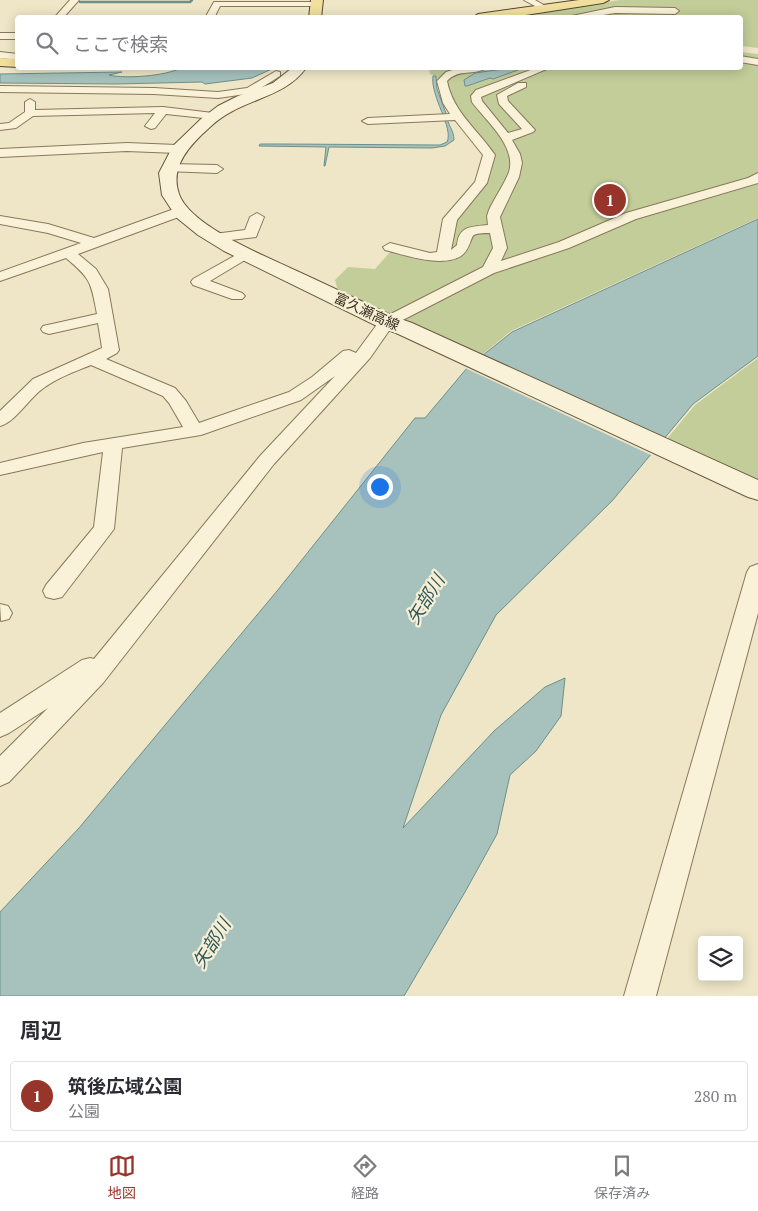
<!DOCTYPE html>
<html lang="ja">
<meta charset="utf-8">
<style>
:root{--surface:#fff;--page:#f2f2f3;--text:#2b2b33;--muted:#7c7c81;--line:#e1e1e2;--accent:#98352b}
body{margin:0;font-family:"PT Serif","Noto Sans JP",serif;background:var(--page);color:var(--text)}
.controls{position:absolute;right:15px;bottom:15px;display:grid;overflow:hidden;border-radius:5px;box-shadow:0 2px 12px #0003}
.controls button{width:45px;height:45px;display:grid;place-items:center;padding:0;border:0;border-bottom:1px solid var(--line);background:var(--surface);color:var(--text);font:25px sans-serif}
.you{position:absolute;left:379px;top:486px;width:18px;height:18px;margin:-12px;border:4px solid #fff;border-radius:50%;background:#1a73e8;box-shadow:0 0 0 8px #1a73e833}
.badge{display:grid;place-items:center;width:32px;height:32px;border-radius:50%;background:var(--accent);color:#fff;font-size:16px;font-weight:700}
.pin{position:absolute;translate:-50% -50%;border:2px solid #fff;box-shadow:0 1px 5px #0006}
.list{margin:0;padding:0;list-style:none}
h2{display:flex;justify-content:space-between;align-items:center;height:65px;margin:0;padding:0 20px;font-size:21px}
h2 small{font-size:16px;font-weight:400;color:var(--muted)}
.list li{display:grid;grid-template-columns:32px 1fr auto;gap:15px;align-items:center;box-sizing:border-box;height:70px;margin:0 10px 10px;padding:0 10px;border:1px solid var(--line);border-radius:5px}
.list b{display:block;font-size:19px;white-space:nowrap}
.list p{margin:0;font-size:16px;white-space:nowrap;color:var(--muted)}
.list em{font-size:16px;font-style:normal;color:var(--muted)}
.icon{flex:none;width:28px;height:28px;fill:none;stroke:currentColor;stroke-width:2;stroke-linecap:round;stroke-linejoin:round}
.map{position:relative;flex:none;width:758px;height:996px;overflow:hidden}
.search{position:absolute;background:var(--surface);box-shadow:0 2px 12px #0003;left:15px;right:15px;top:15px;height:55px;display:flex;align-items:center;gap:12px;box-sizing:border-box;padding:0 18px;border-radius:5px;color:var(--muted);font-size:19px}
.sheet{height:145px;background:var(--surface)}
nav{display:flex;justify-content:space-around;align-items:center;box-sizing:border-box;height:70px;border-top:1px solid var(--line);background:var(--surface);font-size:14px;color:var(--muted)}
nav a{display:grid;justify-items:center;gap:2px}
nav .on{color:var(--accent)}
.map>svg:first-child{display:block}
</style>
<div class="map">
<svg width="758" height="996" viewBox="0 0 758 996">
<rect width="100%" height="100%" fill="#eee6c6"/>
<path fill="#c2cd99" d="M 620,0 L 758,0 L 758,48 L 741,46 L 740,18 L 497,18 Z
M 741,52 L 758,54 L 758,218 L 511,331 L 477,359 L 339,294 L 335,280 L 348,267 L 375,269 L 392,250 L 438,254 C 450,231 488,176 483,152 L 441,89 L 437,77 L 430,74 L 429,68 L 740,68 Z
M 758,358 L 758,484 L 666,440 L 695,405 Z"/>
<path fill="#a7c2bc" stroke="#6d908b" d="M 181,68 L 274,68 L 252,78 L 205,84 L 202,82 L 116,84 L 0,83 L 0,74 L 122,72 L 109,75 C 126,79 165,76 181,68 Z
M 510,68 L 518,70 L 493,79 L 490,78 L 467,86 L 465,86 L 464,80 L 475,73 Z
M 433,76 L 436,76 L 437,89 L 447,116 C 447,124 454,130 454,140 L 445,146 L 432,148 L 329,147 L 325,166 L 324,166 L 326,147 L 259,146 L 260,144 L 283,144 L 440,145 L 447,142 C 454,128 430,96 433,76 Z
M 758,219 L 758,356 L 693,404 L 612,501 L 496,615 L 441,715 L 403,828 L 494,731 L 545,687 L 565,678 L 561,716 L 536,751 L 510,775 L 497,834 L 465,892 L 404,996 L 0,996 L 0,912 L 79,828 L 277,591 L 415,418 L 425,418 L 467,368 L 512,332 Z"/>
<path fill="#eee6c6" d="M 467,365 L 656,453 L 653,456 L 465,368 Z"/>
<g fill="none" stroke-linecap="round" stroke-linejoin="round">
<path stroke="#6d908b" stroke-width="2.5" d="M 80,2 L 190,2 L 192,0"/>
<defs>
<path id="minor" d="M 70,0 L 79,0 L 63,18 L 54,18 Z
M 524,0 L 535,0 L 549,8 L 542,10 Z
M 214,2 L 316,2 L 320,4 L 316,6 L 220,6 L 214,18 L 205,18 Z
M 615,7 L 675,8 L 679,11 L 675,14 L 615,13 L 585,18 L 562,18 Z
M 0,33 L 18,33 L 18,39 L 0,39 Z
M 0,52 L 18,54 L 18,60 L 0,58 Z
M 740,56 L 758,59 L 758,65 L 740,62 Z
M 459,68 L 486,68 C 475,76 459,68 447,81 C 453,112 478,130 495,155 L 487,183 L 457,220 L 451,250 L 457,245 C 459,225 472,227 488,225 L 487,216 L 489,210 C 495,197 504,185 509,172 C 517,146 485,120 472,102 L 471,96 L 476,90 L 536,68 L 549,68 L 481,97 L 482,101 L 508,133 L 522,129 L 499,104 L 497,95 L 518,83 L 526,83 L 526,87 L 507,96 L 508,101 L 535,130 L 533,132 L 512,140 L 520,154 L 522,163 L 519,177 L 500,217 L 507,248 L 501,261 L 559,242 L 626,213 L 748,178 L 758,173 L 758,183 L 636,219 L 569,248 L 494,273 L 393,325 L 370,358 L 274,464 L 103,683 L 9,782 L 0,786 L 0,756 L 48,708 L 9,733 L 0,737 L 0,713 L 82,660 L 90,658 L 94,659 L 260,456 L 335,376 L 301,400 L 201,435 L 122,448 L 114,529 L 62,597 L 54,599 L 46,597 L 43,591 L 46,585 L 94,527 L 103,452 L 0,475 L 0,463 L 83,443 L 183,427 L 169,403 L 163,396 L 91,365 C 74,372 56,378 41,390 C 29,399 14,423 0,426 L 0,411 L 33,379 L 102,348 L 98,323 L 49,334 L 43,332 L 41,329 L 43,326 L 97,314 C 91,282 91,279 66,258 L 0,281 L 0,272 L 81,243 L 48,233 L 0,224 L 0,216 L 48,224 L 94,238 L 174,209 L 184,209 L 186,212 L 184,215 L 78,254 L 96,269 L 108,289 L 119,350 L 117,353 L 106,359 L 175,388 L 186,401 L 199,423 L 289,392 L 312,377 L 343,351 L 349,350 L 356,353 L 381,319 L 483,267 L 493,248 L 490,233 C 486,233 478,233 474,235 C 471,236 470,250 461,256 C 442,268 405,255 385,250 L 383,247 L 390,243 L 430,253 L 437,252 L 443,219 L 475,182 L 483,155 L 455,120 L 368,124 L 362,121 L 368,118 L 450,114 L 443,103 L 437,81 L 446,72 Z
M 276,71 L 280,72 L 280,76 L 253,93 L 218,98 L 154,94 L 0,92 L 0,86 L 154,88 L 218,92 L 247,88 Z
M 30,99 L 35,102 L 35,110 L 163,107 L 213,113 L 218,116 L 213,119 L 166,114 L 155,128 L 151,129 L 145,126 L 155,113 L 33,116 L 16,128 L 0,130 L 0,124 L 9,123 L 25,112 L 25,102 Z
M 127,143 L 177,145 L 183,149 L 177,153 L 127,151 L 0,157 L 0,149 Z
M 170,164 L 217,165 L 223,169 L 217,173 L 166,171 L 164,168 Z
M 257,213 L 264,217 L 256,237 L 214,242 L 207,238 L 214,234 L 245,230 L 250,217 Z
M 245,250 L 250,251 L 252,254 L 250,257 L 210,281 L 242,293 L 245,296 L 242,299 L 232,299 L 193,285 L 191,282 L 193,279 Z
M 758,564 L 758,613 L 656,996 L 624,996 L 747,572 L 750,567 Z
M 0,604 L 8,606 L 12,613 L 9,619 L 1,621 Z"/>
<path id="secondary" d="M 292,68 L 306,68 C 283,100 240,98 210,127 C 191,144 169,166 179,194 C 191,229 280,262 312,278 C 340,291 367,304 395,317 L 412,323 L 758,480 L 758,500 L 748,497 L 396,333 L 379,327 L 224,251 L 198,235 L 177,218 L 162,195 L 159,173 L 173,146 L 201,119 L 218,106 L 238,96 L 273,83 Z"/>
<path id="primary" d="M 311,0 L 323,0 L 321,18 L 309,18 Z
M 579,0 L 609,0 L 603,3 L 506,18 L 472,18 L 478,14 Z
M 0,58 L 18,59 L 18,67 L 0,66 Z"/>
</defs>
<use href="#minor" stroke="#89785b" stroke-width="2"/>
<use href="#secondary" stroke="#6b593e" stroke-width="2"/>
<use href="#primary" stroke="#57462f" stroke-width="2"/>
<use href="#minor" fill="#f9f2d9" fill-rule="evenodd"/>
<use href="#secondary" fill="#f9f2d9" fill-rule="evenodd"/>
<use href="#primary" fill="#f1df9e" fill-rule="evenodd"/>
</g>
<g text-anchor="middle" dominant-baseline="central" stroke-width="4.5" stroke-linejoin="round" paint-order="stroke">
<g font-size="14" fill="#3a2f1f" stroke="#f6efd5">
<text transform="translate(367 311) rotate(25)">富久瀬高線</text>
</g>
<g font-size="18" font-style="italic" fill="#2e5859" stroke="#f6efd5">
<text transform="translate(425 599) rotate(-58)">矢部川</text>
<text transform="translate(211 943) rotate(-58)">矢部川</text>
</g>
</g>
</svg>
<div class="controls">
<button><svg class="icon" aria-label="layers" viewBox="0 0 24 24"><path d="M12 4l9 5-9 5-9-5zM3 14l9 5 9-5"/></svg></button>
</div>
<div class="you"></div>
<div class="pin badge" style="left:610px;top:200px">1</div>
<div class="search"><svg class="icon" aria-label="search" viewBox="0 0 24 24"><circle cx="10" cy="10" r="6"/><path d="M15 15l6 6"/></svg>ここで検索</div>
</div>
<section class="sheet">
<h2>周辺<small></small></h2>
<ul class="list">
<li><span class="badge">1</span><div><b>筑後広域公園</b><p>公園</p></div><em>280 m</em></li>
</ul>
</section>
<nav>
<a class="on"><svg class="icon" aria-label="map" viewBox="0 0 24 24"><path d="M3 6l6-2 6 2 6-2v14l-6 2-6-2-6 2zM9 4v14M15 6v14"/></svg>地図</a>
<a><svg class="icon" aria-label="directions" viewBox="0 0 24 24"><path d="M12 3l9 9-9 9-9-9zM9 14v-3h6M13 9l2 2-2 2"/></svg>経路</a>
<a><svg class="icon" aria-label="saved" viewBox="0 0 24 24"><path d="M7 4h10v16l-5-4-5 4z"/></svg>保存済み</a>
</nav>
